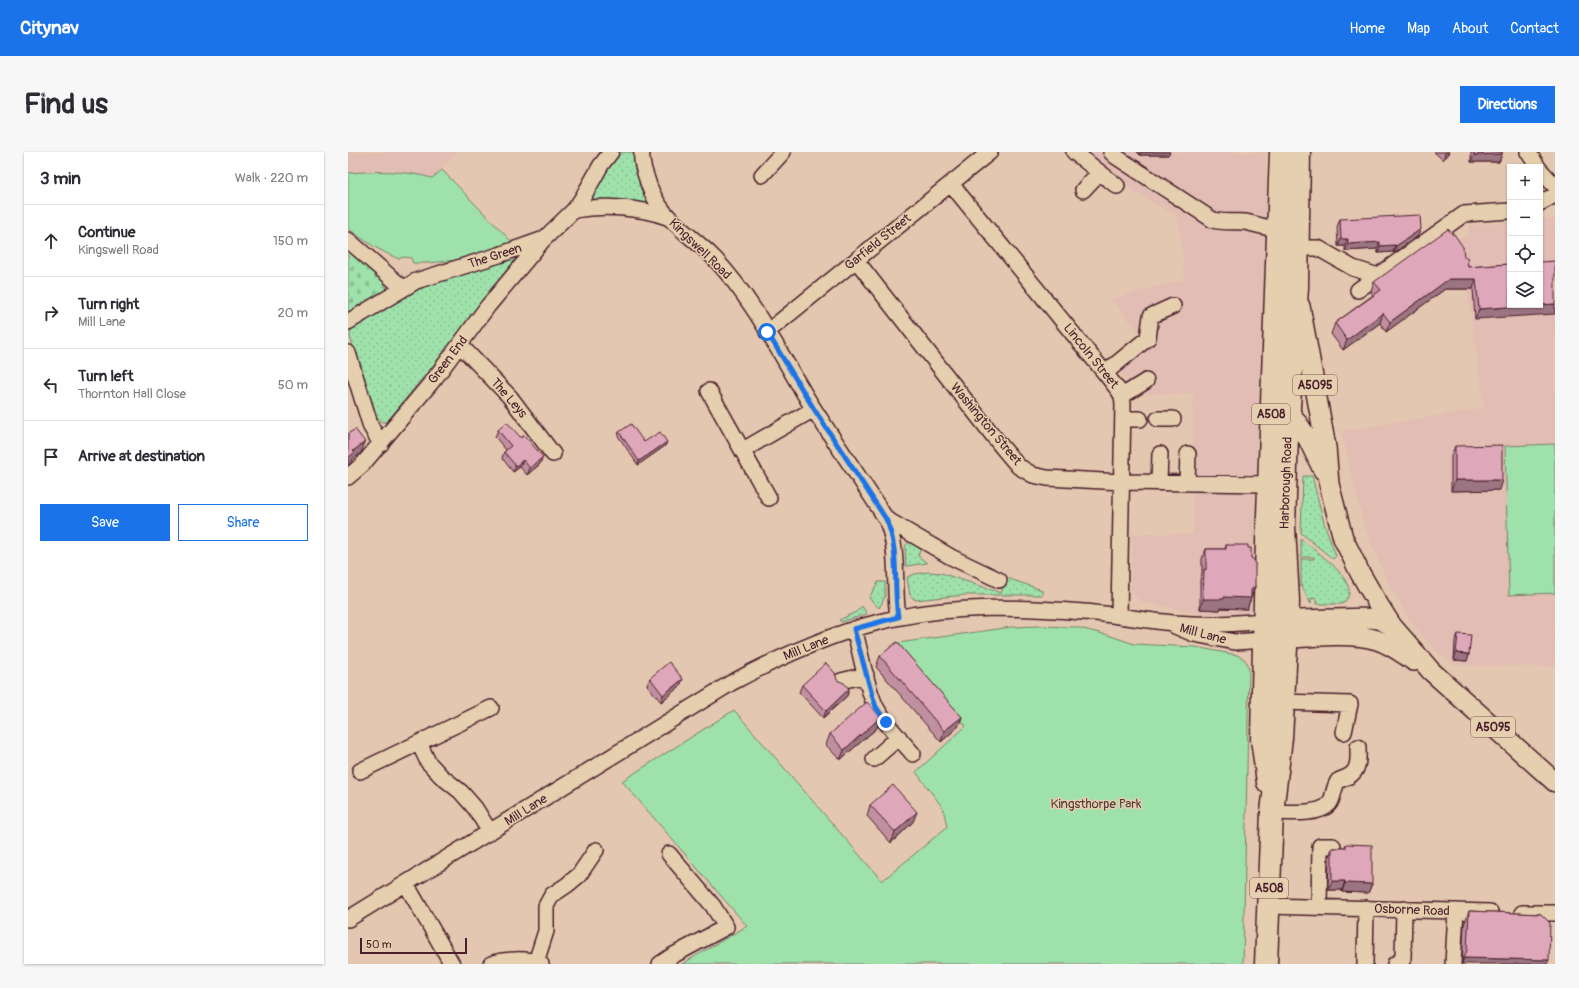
<!DOCTYPE html>
<meta charset="utf-8">
<style>
:root{--surface:#fff;--page:#f7f7f7;--text:#2b2b33;--muted:#7c7c81;--line:#e1e1e2;--accent:#1a73e8}
body{margin:0;font-family:Pangolin,sans-serif;background:var(--page);color:var(--text)}
.controls{position:absolute;right:12px;top:12px;display:grid;overflow:hidden;border-radius:0px;box-shadow:0 1px 3px #0004}
.controls button{width:36px;height:36px;display:grid;place-items:center;padding:0;border:0;border-bottom:1px solid var(--line);background:var(--surface);color:var(--text);font:20px sans-serif}
.scale{position:absolute;left:12px;bottom:10px;width:107px;box-sizing:border-box;padding-left:4px;border:2px solid #4a1f2b;border-top:0;font-size:11px;line-height:14px;white-space:nowrap;color:#4a1f2b;-webkit-text-stroke:3px #e5cfae;paint-order:stroke}
.stop{position:absolute;width:12px;height:12px;margin:-9px;border:3px solid #1a73e8;border-radius:50%;background:#fff}
.stop.end{background:#1a73e8;border-color:#fff;box-shadow:0 1px 4px #0008}
.list{margin:0;padding:0;list-style:none}
h2{display:flex;justify-content:space-between;align-items:center;height:52px;margin:0;padding:0 16px;font-size:17px}
h2 small{font-size:13px;font-weight:400;color:var(--muted)}
.list li{display:grid;grid-template-columns:26px 1fr auto;gap:12px;align-items:center;box-sizing:border-box;height:72px;padding:0 16px;border-top:1px solid var(--line)}
.list b{display:block;font-size:15px;white-space:nowrap}
.list p{margin:0;font-size:13px;white-space:nowrap;color:var(--muted)}
.list em{font-size:13px;font-style:normal;color:var(--muted)}
.actions{display:flex;gap:8px;padding:12px 16px}
.actions a{flex:1;padding:9px 0;border:1px solid var(--accent);border-radius:0px;text-align:center;font-size:14px;color:var(--accent)}
.actions .main{background:var(--accent);color:#fff}
.icon{flex:none;width:22px;height:22px;fill:none;stroke:currentColor;stroke-width:2;stroke-linecap:round;stroke-linejoin:round}
.map{position:relative;flex:none;width:1207px;height:812px;overflow:hidden;border-radius:0px}
header{display:flex;align-items:center;gap:24px;box-sizing:border-box;height:56px;padding:0 20px;background:var(--accent);color:#fff}
header strong{font-size:19px}
nav{display:flex;gap:22px;margin-inline-start:auto;font-size:14px}
.intro{display:flex;align-items:center;justify-content:space-between;box-sizing:border-box;height:96px;padding:0 24px}
h1{margin:0;font-size:28px}
.button{padding:10px 18px;border-radius:0px;background:var(--accent);color:#fff;font-size:14px;font-weight:700}
main{display:flex;gap:24px;padding:0 24px}
aside{flex:1;background:var(--surface);border-radius:0px;box-shadow:0 1px 3px #0004}
.map>svg:first-child{display:block}
</style>
<header>
<strong>Citynav</strong>
<nav><a>Home</a><a>Map</a><a>About</a><a>Contact</a></nav>
</header>
<div class="intro"><h1>Find us</h1><a class="button">Directions</a></div>
<main>
<aside>
<h2>3 min<small>Walk · 220 m</small></h2>
<ul class="list">
<li><svg class="icon" aria-label="ahead" viewBox="0 0 24 24"><path d="M12 20V5M6 11l6-6 6 6"/></svg><div><b>Continue</b><p>Kingswell Road</p></div><em>150 m</em></li>
<li><svg class="icon" aria-label="right" viewBox="0 0 24 24"><path d="M7 20v-9h11M14 6l5 5-5 5"/></svg><div><b>Turn right</b><p>Mill Lane</p></div><em>20 m</em></li>
<li><svg class="icon" aria-label="left" viewBox="0 0 24 24"><path d="M17 20v-9H6M10 6l-5 5 5 5"/></svg><div><b>Turn left</b><p>Thornton Hall Close</p></div><em>50 m</em></li>
<li><svg class="icon" aria-label="arrive" viewBox="0 0 24 24"><path d="M6 21V4h12l-3 4 3 4H6"/></svg><div><b>Arrive at destination</b></div></li>
</ul>
<div class="actions"><a class="main">Save</a><a>Share</a></div>
</aside>
<div class="map">
<svg width="1207" height="812" viewBox="0 0 1207 812">
<defs>
<pattern id="grass-dots" width="8" height="8" patternUnits="userSpaceOnUse"><rect width="8" height="8" fill="#9fe1ab"/><path d="M2 2h.1M6 6h.1" fill="none" stroke="#8ac193" stroke-width="1.8" stroke-linecap="round"/></pattern>
<pattern id="cemetery-stones" width="16" height="16" patternUnits="userSpaceOnUse"><rect width="16" height="16" fill="#9fe1ab"/><path d="M2 7V4a2 2 0 0 1 4 0v3zM10 15v-3a2 2 0 0 1 4 0v3z" fill="#8ac193"/></pattern>
</defs>
<rect width="100%" height="100%" fill="#e4c7b0"/>
<filter id="ink" filterUnits="userSpaceOnUse"><feTurbulence type="fractalNoise" baseFrequency=".025" numOctaves="2"/><feDisplacementMap in="SourceGraphic" scale="8" xChannelSelector="R" yChannelSelector="G"/><feConvolveMatrix kernelMatrix="1 2 1 2 8 2 1 2 1" color-interpolation-filters="sRGB"/></filter>
<g filter="url(#ink)">
<path fill="#e2bdb3" d="M 0,0 L 110,0 L 84,26 L 70,22 L 36,19 L 0,21 Z
M 741,0 L 917,0 L 919,38 L 920,152 L 908,454 L 901,461 L 890,462 L 853,462 L 795,450 L 790,448 L 784,440 L 783,435 L 784,382 L 845,382 L 845,242 L 790,242 L 763,209 L 794,184 L 763,147 L 837,127 L 830,65 L 784,39 Z
M 1207,67 L 1207,515 L 1107,513 L 1089,499 L 1074,483 L 1060,466 L 1039,429 L 1017,377 L 993,279 L 1136,256 L 1119,134 L 1122,134 L 1119,113 L 1116,105 L 1104,87 L 1119,85 L 1121,73 L 1162,70 L 1162,153 L 1192,153 L 1192,68 Z"/>
<path fill="url(#grass-dots)" stroke="#74806b" d="M 269,0 L 287,0 L 291,32 L 299,50 L 299,52 L 246,47 L 244,46 L 244,43 Z
M 165,104 L 169,106 L 168,112 L 41,267 L 39,270 L 34,270 L 29,265 L 2,185 L 3,175 L 56,143 L 93,129 L 133,117 Z
M 955,324 L 964,324 L 976,371 L 988,404 L 985,407 L 953,381 Z
M 953,387 C 966,398 1020,433 994,452 L 968,452 L 968,447 L 963,446 L 963,452 L 953,434 L 953,407 L 966,407 L 966,405 L 953,405 Z
M 562,389 L 573,396 L 570,404 L 579,411 L 558,414 L 557,394 Z
M 580,420 L 593,421 L 653,441 L 659,426 L 694,438 L 694,443 L 617,443 L 567,448 L 562,443 L 559,425 L 567,422 Z
M 530,430 L 537,430 L 537,445 L 531,456 L 521,446 Z
M 514,454 L 519,462 L 493,470 L 491,468 L 508,460 Z"/>
<path fill="url(#cemetery-stones)" stroke="#74806b" d="M 0,94 L 37,130 L 39,138 L 21,150 L 0,160 Z"/>
<path fill="#9fe1ab" stroke="#74806b" d="M 94,18 L 164,90 L 158,94 L 110,108 L 81,111 L 65,111 L 63,106 L 55,105 L 51,107 C 32,99 16,89 0,76 L 0,21 C 30,19 55,18 84,26 Z
M 1207,292 L 1207,441 L 1161,443 L 1157,294 Z
M 691,474 L 727,475 L 760,483 L 786,492 L 847,495 L 889,503 L 896,507 L 899,511 L 901,517 L 895,812 L 334,812 L 399,774 L 274,629 L 386,558 L 534,729 L 599,675 L 595,656 L 568,620 L 618,574 L 550,491 L 664,475 Z"/>
<g fill="none" stroke-linecap="round" stroke-linejoin="round">
<defs>
<path id="minor" d="M 294,0 C 293,8 295,16 298,24 C 309,66 338,78 366,106 C 405,147 431,200 460,248 C 485,288 513,327 538,367 C 552,398 545,433 550,465
M 726,0 L 769,34
M 763,0 L 767,4 L 865,68 C 875,71 886,69 897,70 C 909,72 926,80 938,74
M 1180,0 L 1190,15
M 1192,18 L 1207,34
M 414,23 L 435,0
M 603,32 L 757,221 L 771,239 L 774,244 L 775,252 L 771,463
M 735,38 L 751,21
M 1192,51 L 1207,43
M 226,58 C 255,53 291,55 319,65
M 0,88 L 55,136
M 949,96 L 970,96 L 1005,116 L 1030,124
M 508,108 L 654,295 L 670,314 L 685,323 L 699,326 L 774,330 L 921,332
M 1010,138 L 1116,62 L 1162,59
M 0,170 L 68,129 L 151,103 L 196,87 L 226,58 L 235,45 L 253,13 L 263,0
M 419,180 L 642,0
M 112,193 L 162,245 L 205,302
M 0,201 L 23,275 L 33,292
M 757,221 L 800,186 L 803,164 L 825,154
M 361,239 L 421,346
M 774,244 L 798,229
M 775,267 L 792,267
M 810,267 L 825,267
M 395,298 L 466,257
M 0,325 L 15,312 L 87,226 L 140,154 L 195,88
M 811,330 L 812,302
M 839,331 L 840,302
M 538,367 L 603,405 L 651,428
M 827,474 L 846,482 L 887,490 L 916,488 L 920,486 L 926,475 L 931,421
M 506,477 C 513,500 518,537 529,557 C 539,574 553,588 565,602
M 493,529 L 518,523
M 934,550 L 1002,552 L 996,580
M 71,591 L 80,610 L 93,624 L 113,640 L 127,656 L 142,680
M 526,607 L 551,585
M 12,619 L 143,556
M 924,660 C 938,660 971,664 981,652 C 986,646 985,636 990,629 C 993,627 998,626 1001,624 C 1012,618 1010,605 1010,595
M 58,732 L 104,812
M 920,754 L 1142,760
M 971,755 L 972,694 L 985,694
M 1174,761 L 1207,761
M 0,767 L 383,531 C 435,503 490,478 548,466 C 609,453 673,455 735,460 C 763,462 789,467 816,470 C 849,474 884,472 916,469
M 188,810 L 198,779 L 198,754 L 204,743 L 219,733 L 231,723 L 248,698
M 143,812 C 155,807 181,806 193,812
M 312,812 L 324,804 L 378,775 L 365,754 L 321,702
M 1017,812 L 1018,756
M 1047,812 L 1055,807 L 1056,757
M 1105,812 L 1108,759"/>
<path id="major" d="M 952,154 L 978,295 L 981,332 L 995,386 L 1012,421 L 1033,457 L 1044,474 L 1083,519 L 1207,630
M 936,252 L 959,285 L 975,318
M 916,469 L 1022,466 L 1031,467 L 1044,474
M 923,488 C 952,486 1002,479 1029,488 C 1042,492 1054,501 1066,509"/>
<path id="highway" d="M 920,630 L 914,587 L 917,448 L 933,0
M 918,812 L 924,660 L 933,586 L 939,477 L 940,449 L 936,374 L 939,284 L 949,135 L 951,0"/>
</defs>
<use href="#minor" stroke="#4a1f2b" stroke-width="18"/>
<use href="#major" stroke="#4a1f2b" stroke-width="22"/>
<use href="#highway" stroke="#4a1f2b" stroke-width="25"/>
<use href="#minor" stroke="#e5cfae" stroke-width="15"/>
<use href="#major" stroke="#e5cfae" stroke-width="19"/>
<use href="#highway" stroke="#e5cfae" stroke-width="22"/>
</g>
<path fill="#c090a0" stroke="#4a1f2b" d="M 789,0 L 822,0 L 820,3 L 792,3 Z
M 1086,0 L 1101,0 L 1095,8 Z
M 1123,0 L 1154,0 L 1154,2 L 1151,10 L 1123,10 Z
M 992,67 L 1070,84 L 1046,101 L 1045,100 L 1030,101 L 1029,97 L 997,99 L 997,94 L 990,94 L 989,75 Z
M 1116,105 L 1120,115 L 1162,112 L 1127,167 L 1125,137 L 1097,137 L 1038,180 L 1032,171 L 995,198 L 983,182 L 987,171 L 1025,143 L 1023,140 L 1026,130 Z
M 150,278 L 173,286 L 195,305 L 192,312 L 179,323 L 172,315 L 165,320 L 154,306 L 156,300 L 158,298 L 147,285 Z
M 271,280 L 296,290 L 317,294 L 290,313 L 270,284 Z
M 1107,294 L 1151,338 L 1103,339 L 1103,304 Z
M 878,393 L 900,396 L 903,406 L 907,435 L 899,457 L 873,456 L 872,458 L 852,457 L 852,428 L 854,421 L 854,407 L 858,397 L 877,397 Z
M 1110,482 L 1121,502 L 1119,509 L 1106,508 L 1107,489 Z
M 532,504 L 614,565 L 610,575 L 593,590 L 528,515 Z
M 302,526 L 332,534 L 313,550 L 299,533 Z
M 489,528 L 501,537 L 499,544 L 475,566 L 451,540 L 454,533 Z
M 529,576 L 492,608 L 478,593 L 482,582 Z
M 522,653 L 565,670 L 543,691 L 519,664 Z
M 998,692 L 1024,732 L 1020,741 L 994,740 L 994,738 L 980,738 L 981,705 L 984,696 L 996,696 Z
M 1121,759 L 1193,762 L 1114,811 L 1116,773 Z"/>
<path fill="#9c7582" stroke="#4a1f2b" d="M 793,0 L 822,0 L 820,3 L 792,3 Z
M 1098,0 L 1101,0 L 1095,8 L 1097,1 Z
M 1154,2 L 1151,10 L 1123,10 L 1126,3 Z
M 1073,77 L 1070,84 L 1046,101 L 1048,94 Z
M 993,87 L 1000,87 L 997,94 L 990,94 Z
M 1032,90 L 1029,97 L 997,99 L 1000,92 Z
M 1047,93 L 1045,100 L 1030,101 L 1032,94 Z
M 1101,127 L 1128,127 L 1125,137 L 1097,137 L 1038,180 L 1042,170 Z
M 1207,152 L 1207,162 L 1127,167 L 1131,157 Z
M 1035,161 L 1032,171 L 995,198 L 999,188 Z
M 17,290 L 13,301 L 4,308 L 3,311 L 0,313 L 0,306 L 5,299 Z
M 319,290 L 317,294 L 290,313 L 291,309 Z
M 195,305 L 192,312 L 179,323 L 182,316 Z
M 175,308 L 172,315 L 165,320 L 168,314 Z
M 1107,328 L 1154,328 L 1151,338 L 1103,339 Z
M 907,435 L 899,457 L 873,456 L 872,458 L 852,457 L 855,447 L 876,445 L 903,438 Z
M 1108,501 L 1121,502 L 1119,509 L 1106,508 Z
M 335,527 L 332,534 L 313,550 L 315,543 Z
M 501,537 L 499,544 L 475,566 L 478,559 Z
M 533,565 L 529,576 L 492,608 L 496,598 Z
M 614,565 L 610,575 L 593,590 L 596,579 Z
M 569,660 L 565,670 L 543,691 L 547,680 Z
M 984,729 L 997,729 L 994,738 L 980,738 Z
M 997,731 L 1024,732 L 1020,741 L 994,740 Z
M 1116,806 L 1201,808 L 1199,812 L 1114,812 Z"/>
<path fill="#dfa7ba" stroke="#4a1f2b" d="M 1126,0 L 1154,0 L 1154,2 L 1126,3 Z
M 1072,63 L 1073,77 L 1048,94 L 1047,93 L 1032,94 L 1032,90 L 1000,92 L 1000,87 L 993,87 L 992,67 Z
M 1100,77 L 1105,83 L 1106,82 L 1115,95 L 1116,105 L 1119,105 L 1120,115 L 1162,112 L 1162,153 L 1188,153 L 1131,157 L 1128,127 L 1101,127 L 1042,170 L 1035,161 L 999,188 L 987,171 L 1033,138 L 1026,130 Z
M 1207,109 L 1207,152 L 1192,153 L 1192,110 Z
M 159,270 L 173,286 L 176,283 L 195,305 L 182,316 L 175,308 L 168,314 L 156,300 L 163,294 L 150,278 Z
M 283,272 L 296,290 L 312,280 L 319,290 L 291,309 L 271,280 Z
M 7,277 L 17,290 L 5,299 L 7,300 L 0,306 L 0,282 Z
M 1154,293 L 1154,328 L 1107,328 L 1107,294 Z
M 878,393 L 900,393 L 900,396 L 903,396 L 903,406 L 907,409 L 907,435 L 903,438 L 903,446 L 876,445 L 876,447 L 855,447 L 856,417 L 858,418 L 858,397 L 878,397 Z
M 1110,482 L 1123,483 L 1121,502 L 1108,501 Z
M 549,490 L 614,565 L 596,579 L 532,504 Z
M 321,510 L 335,527 L 315,543 L 302,526 Z
M 478,511 L 487,521 L 489,528 L 496,531 L 501,537 L 478,559 L 454,533 Z
M 519,550 L 533,565 L 496,598 L 482,582 Z
M 545,633 L 569,660 L 547,680 L 522,653 Z
M 998,692 L 1024,693 L 1024,732 L 997,731 L 997,729 L 984,729 L 984,696 L 998,696 Z
M 1121,759 L 1193,762 L 1202,771 L 1201,808 L 1116,806 L 1119,798 Z"/>
</g>
<g fill="none" stroke-linecap="round" stroke-linejoin="round" filter="url(#ink)">
<path stroke="#1a73e8" stroke-width="5" d="M 419,180 L 466,257 L 538,367 C 552,398 545,433 550,465 L 506,477 L 524,543 L 528,555 L 538,570"/>
</g>
<g text-anchor="middle" dominant-baseline="central" stroke-width="3" stroke-linejoin="round" paint-order="stroke">
<g fill="#e5cfae" stroke="#785452" stroke-width="1">
<rect x="945" y="223" width="44" height="20" rx="3"/>
<rect x="904" y="252" width="38" height="20" rx="3"/>
<rect x="1123" y="565" width="44" height="20" rx="3"/>
<rect x="902" y="726" width="38" height="20" rx="3"/>
</g>
<g font-size="12" font-weight="bold" fill="#4a1f2b">
<text x="967" y="233">A5095</text>
<text x="923" y="262">A508</text>
<text x="1145" y="575">A5095</text>
<text x="921" y="736">A508</text>
</g>
<g font-size="13" fill="#4a1f2b" stroke="#e5cfae">
<text transform="translate(530 90) rotate(-39)">Garfield Street</text>
<text transform="translate(352 97) rotate(44)">Kingswell Road</text>
<text transform="translate(147 104) rotate(-18)">The Green</text>
<text transform="translate(743 204) rotate(51)">Lincoln Street</text>
<text transform="translate(100 208) rotate(-53)">Green End</text>
<text transform="translate(161 246) rotate(49)">The Leys</text>
<text transform="translate(638 272) rotate(50)">Washington Street</text>
<text transform="translate(938 331) rotate(-88)">Harborough Road</text>
<text transform="translate(855 482) rotate(15)">Mill Lane</text>
<text transform="translate(458 496) rotate(-22)">Mill Lane</text>
<text transform="translate(178 658) rotate(-32)">Mill Lane</text>
<text transform="translate(1064 758) rotate(2)">Osborne Road</text>
</g>
<g font-size="13" fill="#573c3e" stroke="#e5cfae">
<text x="748" y="652">Kingsthorpe Park</text>
</g>
</g>
</svg>
<div class="controls">
<button>+</button>
<button>−</button>
<button><svg class="icon" aria-label="locate" viewBox="0 0 24 24"><circle cx="12" cy="12" r="6"/><path d="M12 2v4M12 18v4M2 12h4M18 12h4"/></svg></button>
<button><svg class="icon" aria-label="layers" viewBox="0 0 24 24"><path d="M12 4l9 5-9 5-9-5zM3 14l9 5 9-5"/></svg></button>
</div>
<div class="scale">50 m</div>
<div class="stop" style="left:419px;top:180px"></div>
<div class="stop end" style="left:538px;top:570px"></div>
</div>
</main>
